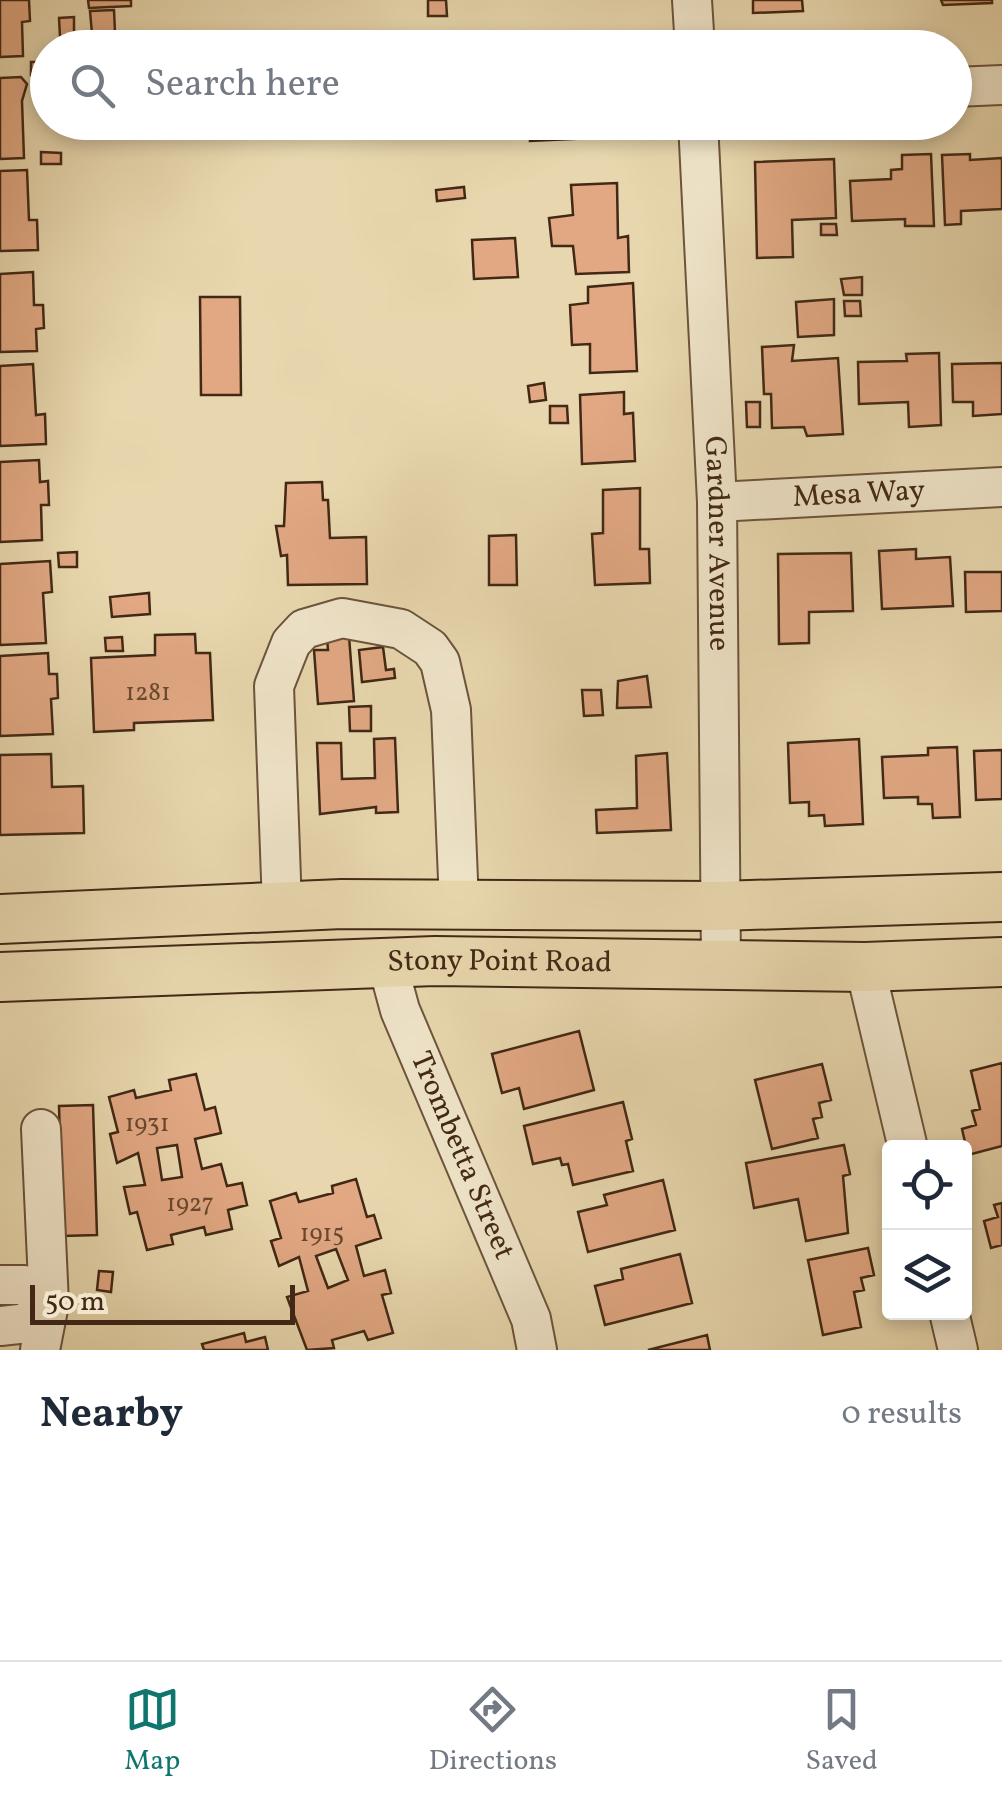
<!DOCTYPE html>
<style>
:root{--surface:#fff;--page:#f2f2f3;--text:#1f2937;--muted:#747a83;--line:#e0e1e3;--accent:#0f766e}
body{margin:0;font-family:Vollkorn,serif;background:var(--page);color:var(--text)}
.controls{position:absolute;right:30px;bottom:30px;display:grid;overflow:hidden;border-radius:10px;box-shadow:0 5px 15px #0003}
.controls button{width:90px;height:90px;display:grid;place-items:center;padding:0;border:0;border-bottom:2px solid var(--line);background:var(--surface);color:var(--text);font:50px sans-serif}
.scale{position:absolute;left:30px;bottom:25px;width:265px;box-sizing:border-box;padding-left:10px;border:5px solid #422815;border-top:0;font-size:28px;line-height:35px;white-space:nowrap;color:#422815;-webkit-text-stroke:8px #f0e5ca;paint-order:stroke}
.list{margin:0;padding:0;list-style:none}
h2{display:flex;justify-content:space-between;align-items:center;height:130px;margin:0;padding:0 40px;font-size:42px}
h2 small{font-size:32px;font-weight:400;color:var(--muted)}
.icon{flex:none;width:55px;height:55px;fill:none;stroke:currentColor;stroke-width:2;stroke-linecap:round;stroke-linejoin:round}
.map{position:relative;flex:none;width:1002px;height:1350px;overflow:hidden}
.search{position:absolute;background:var(--surface);box-shadow:0 5px 15px #0003;left:30px;right:30px;top:30px;height:110px;display:flex;align-items:center;gap:25px;box-sizing:border-box;padding:0 35px;border-radius:55px;color:var(--muted);font-size:38px}
.sheet{height:310px;background:var(--surface)}
nav{display:flex;justify-content:space-around;align-items:center;box-sizing:border-box;height:140px;border-top:2px solid var(--line);background:var(--surface);font-size:28px;color:var(--muted)}
nav a{display:grid;justify-items:center;gap:5px}
nav .on{color:var(--accent)}
.map>svg:first-child{display:block}
</style>
<div class="map">
<svg width="1002" height="1350" viewBox="0 0 1002 1350">
<rect width="100%" height="100%" fill="#e8d7ae"/>
<filter id="stains"><feTurbulence type="fractalNoise" baseFrequency=".002" numOctaves="4"/><feColorMatrix values="0 0 0 0 .2 0 0 0 0 .09 0 0 0 0 .02 0 0 0 .5 -.17"/></filter>
<radialGradient id="worn" r=".72"><stop offset=".6" stop-color="#630" stop-opacity="0"/><stop offset="1" stop-color="#630" stop-opacity=".3"/></radialGradient>
<path fill="#e1a883" stroke="#422815" stroke-width="2.5" fill-rule="evenodd" d="M 0,0 L 29,0 L 30,21 L 22,22 L 23,56 L 0,57 Z
M 88,0 L 131,0 L 131,6 L 89,8 Z
M 428,0 L 446,0 L 447,16 L 428,16 Z
M 753,0 L 802,0 L 803,11 L 753,13 Z
M 941,0 L 992,0 L 992,3 L 943,5 Z
M 114,10 L 115,32 L 92,34 L 90,11 Z
M 74,17 L 74,36 L 60,37 L 59,18 Z
M 603,41 L 604,48 L 558,48 L 557,43 Z
M 31,62 L 47,62 L 47,75 L 31,75 Z
M 21,77 L 27,84 L 22,101 L 24,158 L 0,159 L 0,78 Z
M 468,122 L 615,122 L 615,137 L 530,141 L 530,134 L 469,136 Z
M 41,152 L 61,153 L 61,164 L 41,164 Z
M 931,154 L 934,226 L 905,226 L 905,219 L 852,221 L 850,181 L 891,179 L 891,170 L 902,169 L 902,155 Z
M 970,154 L 970,160 L 1002,158 L 1002,209 L 961,211 L 961,224 L 945,225 L 942,155 Z
M 834,159 L 836,218 L 792,220 L 793,257 L 757,258 L 755,162 Z
M 27,170 L 29,220 L 37,220 L 38,250 L 0,251 L 0,171 Z
M 617,183 L 618,238 L 628,236 L 629,272 L 576,274 L 573,246 L 552,246 L 549,218 L 573,215 L 571,185 Z
M 464,187 L 465,198 L 437,201 L 436,190 Z
M 821,224 L 836,224 L 837,235 L 821,235 Z
M 515,238 L 518,277 L 474,279 L 472,240 Z
M 33,272 L 34,305 L 43,305 L 44,328 L 36,329 L 37,351 L 0,352 L 0,274 Z
M 862,277 L 862,295 L 844,295 L 841,279 Z
M 633,283 L 637,371 L 590,373 L 590,344 L 572,345 L 570,305 L 588,303 L 588,287 Z
M 200,297 L 240,297 L 241,395 L 201,395 Z
M 834,299 L 834,335 L 798,337 L 796,302 Z
M 844,301 L 860,301 L 861,316 L 845,316 Z
M 794,345 L 792,361 L 838,358 L 843,434 L 807,436 L 804,427 L 772,428 L 771,394 L 764,394 L 762,347 Z
M 939,353 L 941,425 L 909,427 L 908,402 L 859,404 L 858,362 L 907,361 L 906,354 Z
M 1002,363 L 1002,414 L 973,416 L 973,402 L 953,402 L 952,364 Z
M 33,364 L 36,415 L 45,414 L 46,444 L 0,446 L 0,366 Z
M 544,383 L 546,400 L 530,402 L 528,386 Z
M 624,392 L 624,414 L 633,413 L 635,461 L 582,464 L 580,395 Z
M 746,402 L 760,402 L 760,427 L 747,427 Z
M 550,406 L 567,406 L 568,423 L 550,423 Z
M 39,460 L 40,482 L 48,481 L 49,505 L 41,505 L 42,540 L 0,542 L 0,462 Z
M 322,482 L 323,500 L 328,500 L 330,538 L 366,537 L 367,584 L 288,585 L 287,555 L 281,556 L 276,526 L 284,526 L 286,483 Z
M 640,488 L 640,549 L 649,549 L 650,583 L 595,585 L 592,534 L 603,533 L 603,490 Z
M 516,535 L 517,585 L 489,585 L 489,536 Z
M 916,549 L 916,559 L 950,557 L 953,606 L 882,609 L 879,551 Z
M 77,552 L 77,567 L 59,567 L 58,553 Z
M 851,553 L 853,611 L 809,612 L 809,643 L 779,644 L 778,554 Z
M 50,561 L 52,592 L 43,593 L 46,643 L 0,645 L 0,564 Z
M 965,572 L 1002,572 L 1002,611 L 966,612 Z
M 149,593 L 150,614 L 112,617 L 110,597 Z
M 195,634 L 196,653 L 210,653 L 213,720 L 134,723 L 134,730 L 94,732 L 91,658 L 155,655 L 155,635 Z
M 349,636 L 354,701 L 318,704 L 314,650 L 328,650 L 327,638 Z
M 122,637 L 123,651 L 106,651 L 105,638 Z
M 383,647 L 386,670 L 394,669 L 395,678 L 362,682 L 359,650 Z
M 48,653 L 49,674 L 57,674 L 58,698 L 51,699 L 53,734 L 0,736 L 0,656 Z
M 647,676 L 651,707 L 617,708 L 618,681 Z
M 582,690 L 601,690 L 603,715 L 584,716 Z
M 371,706 L 371,731 L 350,731 L 349,707 Z
M 395,738 L 398,812 L 376,813 L 376,807 L 320,814 L 317,743 L 341,743 L 342,779 L 375,778 L 374,739 Z
M 859,739 L 863,824 L 825,826 L 824,815 L 809,816 L 809,802 L 790,803 L 788,743 Z
M 957,747 L 960,817 L 933,818 L 932,804 L 918,804 L 918,797 L 884,798 L 882,757 L 928,755 L 928,748 Z
M 1002,750 L 1002,799 L 976,800 L 974,751 Z
M 667,753 L 671,830 L 597,833 L 596,810 L 637,808 L 636,756 Z
M 51,754 L 52,787 L 83,786 L 84,833 L 0,835 L 0,755 Z
M 579,1031 L 594,1090 L 524,1109 L 519,1088 L 502,1093 L 492,1054 Z
M 1002,1063 L 1002,1146 L 968,1155 L 962,1129 L 976,1125 L 972,1111 L 980,1109 L 971,1071 Z
M 822,1064 L 831,1100 L 819,1103 L 822,1117 L 813,1119 L 818,1138 L 772,1149 L 755,1080 Z
M 196,1074 L 205,1110 L 215,1107 L 221,1133 L 195,1139 L 202,1169 L 221,1164 L 227,1186 L 242,1183 L 247,1205 L 228,1210 L 232,1229 L 206,1235 L 204,1227 L 171,1235 L 173,1244 L 147,1250 L 137,1212 L 130,1214 L 124,1187 L 145,1185 L 138,1153 L 117,1163 L 110,1134 L 118,1132 L 109,1097 L 134,1090 L 136,1098 L 171,1090 L 169,1080 ZM 177,1145 L 182,1177 L 162,1180 L 157,1148 Z
M 623,1102 L 632,1139 L 626,1141 L 633,1171 L 573,1185 L 568,1164 L 562,1165 L 560,1158 L 533,1164 L 524,1126 Z
M 93,1105 L 97,1235 L 63,1236 L 59,1106 Z
M 844,1145 L 850,1174 L 843,1176 L 848,1233 L 806,1241 L 798,1199 L 754,1208 L 746,1163 Z
M 356,1179 L 367,1217 L 374,1215 L 381,1238 L 356,1246 L 364,1276 L 385,1270 L 391,1293 L 382,1295 L 393,1333 L 368,1340 L 364,1331 L 332,1340 L 334,1348 L 307,1350 L 287,1297 L 308,1291 L 299,1257 L 279,1266 L 271,1241 L 281,1238 L 270,1201 L 296,1193 L 299,1202 L 333,1193 L 332,1186 ZM 336,1249 L 348,1280 L 328,1288 L 316,1256 Z
M 663,1180 L 675,1230 L 588,1252 L 578,1212 L 607,1205 L 604,1195 Z
M 1002,1203 L 1002,1245 L 991,1248 L 984,1221 L 998,1217 L 994,1205 Z
M 868,1248 L 874,1275 L 861,1278 L 864,1290 L 854,1292 L 861,1327 L 823,1335 L 808,1260 Z
M 680,1254 L 692,1303 L 605,1325 L 595,1286 L 623,1279 L 621,1269 Z
M 99,1271 L 113,1272 L 111,1292 L 97,1290 Z
M 244,1333 L 246,1342 L 265,1337 L 268,1350 L 204,1350 L 202,1344 Z
M 707,1335 L 710,1350 L 648,1350 Z"/>
<g fill="none" stroke-linecap="round" stroke-linejoin="round">
<defs>
<g id="minor">
<path d="M 692,0 L 695,48"/>
<path d="M 954,87 L 1002,85"/>
<path id="s1" d="M 698,122 L 717,502 L 721,964"/>
<path id="s2" d="M 717,502 L 1002,487"/>
<path d="M 282,906 L 274,686 L 291,643 L 304,629 L 342,618 L 401,629 L 430,648 L 440,662 L 451,710 L 459,904"/>
<path id="s3" d="M 387,962 L 400,1010 L 531,1319 L 537,1350"/>
<path d="M 865,967 L 908,1148"/>
<path d="M 0,1285 L 24,1285 L 49,1304 L 28,1323 L 0,1326"/>
<path d="M 949,1312 L 958,1350"/>
<path d="M 40,1350 L 49,1304 L 41,1129"/>
</g>
<g id="major">
<path d="M 0,919 L 342,904 L 720,906 L 1002,897"/>
<path id="s4" d="M 0,977 L 435,961 L 865,967 L 1002,962"/>
</g>
</defs>
<use href="#minor" stroke="#6c543b" stroke-width="42"/>
<use href="#major" stroke="#422815" stroke-width="52"/>
<use href="#minor" stroke="#f0e5ca" stroke-width="38"/>
<use href="#major" stroke="#e8d7ae" stroke-width="48"/>
</g>
<g text-anchor="middle" dominant-baseline="central" stroke-width="10" stroke-linejoin="round" paint-order="stroke">
<g font-size="25" fill="#6a4830">
<text x="148" y="693">1281</text>
<text x="147" y="1124">1931</text>
<text x="190" y="1204">1927</text>
<text x="322" y="1234">1915</text>
</g>
<g font-size="30" fill="#422815" stroke="#f0e5ca">
<text stroke="none"><textPath href="#s2" startOffset="142">Mesa Way</textPath></text>
<text stroke="none"><textPath href="#s1" startOffset="422">Gardner Avenue</textPath></text>
<text stroke="none"><textPath href="#s4" startOffset="500">Stony Point Road</textPath></text>
<text stroke="none"><textPath href="#s3" startOffset="208">Trombetta Street</textPath></text>
</g>
</g>
<rect width="100%" height="100%" filter="url(#stains)"/>
<rect width="100%" height="100%" fill="url(#worn)"/>
</svg>
<div class="controls">
<button><svg class="icon" aria-label="locate" viewBox="0 0 24 24"><circle cx="12" cy="12" r="6"/><path d="M12 2v4M12 18v4M2 12h4M18 12h4"/></svg></button>
<button><svg class="icon" aria-label="layers" viewBox="0 0 24 24"><path d="M12 4l9 5-9 5-9-5zM3 14l9 5 9-5"/></svg></button>
</div>
<div class="scale">50 m</div>
<div class="search"><svg class="icon" aria-label="search" viewBox="0 0 24 24"><circle cx="10" cy="10" r="6"/><path d="M15 15l6 6"/></svg>Search here</div>
</div>
<section class="sheet">
<h2>Nearby<small>0 results</small></h2>
<ul class="list">
</ul>
</section>
<nav>
<a class="on"><svg class="icon" aria-label="map" viewBox="0 0 24 24"><path d="M3 6l6-2 6 2 6-2v14l-6 2-6-2-6 2zM9 4v14M15 6v14"/></svg>Map</a>
<a><svg class="icon" aria-label="directions" viewBox="0 0 24 24"><path d="M12 3l9 9-9 9-9-9zM9 14v-3h6M13 9l2 2-2 2"/></svg>Directions</a>
<a><svg class="icon" aria-label="saved" viewBox="0 0 24 24"><path d="M7 4h10v16l-5-4-5 4z"/></svg>Saved</a>
</nav>
